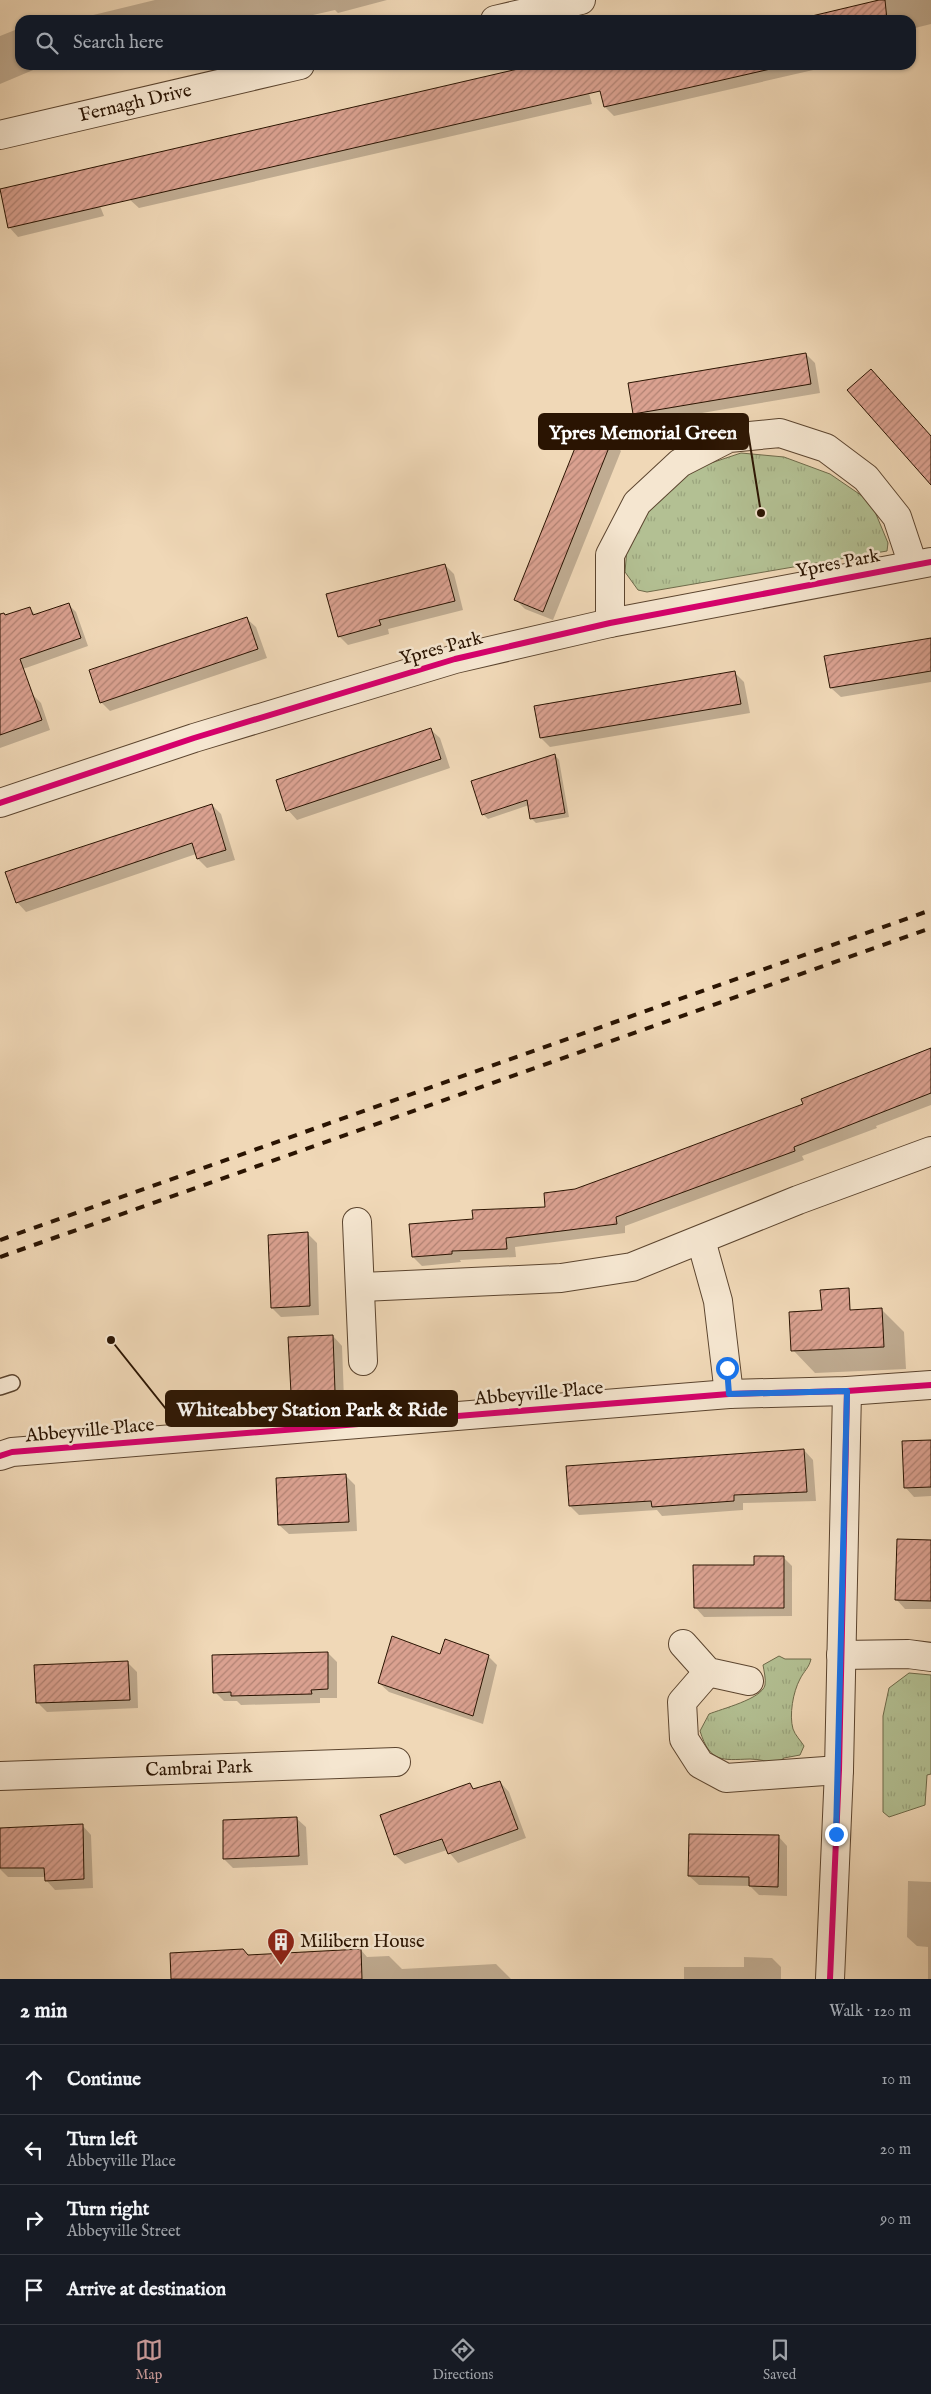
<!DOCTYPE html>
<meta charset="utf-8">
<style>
:root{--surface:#171b24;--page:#20242c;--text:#f1f3f6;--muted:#9ea1a6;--line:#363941;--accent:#c59692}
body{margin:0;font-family:"IM FELL English",serif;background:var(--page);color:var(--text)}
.stop{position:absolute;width:15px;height:15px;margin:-11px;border:4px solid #1a73e8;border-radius:50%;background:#fff}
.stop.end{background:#1a73e8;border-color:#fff;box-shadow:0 1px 5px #0008}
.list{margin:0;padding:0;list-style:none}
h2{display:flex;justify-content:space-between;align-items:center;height:65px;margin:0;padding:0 20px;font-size:21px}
h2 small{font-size:16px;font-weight:400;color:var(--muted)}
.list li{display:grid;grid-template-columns:32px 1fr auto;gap:15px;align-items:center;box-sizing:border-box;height:70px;padding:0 20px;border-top:1px solid var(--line)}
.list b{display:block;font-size:19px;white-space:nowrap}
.list p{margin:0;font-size:16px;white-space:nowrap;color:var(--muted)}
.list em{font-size:16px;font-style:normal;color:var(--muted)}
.icon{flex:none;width:28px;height:28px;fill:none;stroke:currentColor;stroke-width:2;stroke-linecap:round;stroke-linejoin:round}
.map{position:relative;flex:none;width:931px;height:1979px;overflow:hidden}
.search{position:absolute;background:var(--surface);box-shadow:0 1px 4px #0004;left:15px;right:15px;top:15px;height:55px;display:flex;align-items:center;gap:12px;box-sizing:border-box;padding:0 18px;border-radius:15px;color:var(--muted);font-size:19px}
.sheet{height:345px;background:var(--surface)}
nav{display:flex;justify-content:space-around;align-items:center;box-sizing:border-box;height:70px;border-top:1px solid var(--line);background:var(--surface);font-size:14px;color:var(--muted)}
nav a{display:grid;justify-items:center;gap:2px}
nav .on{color:var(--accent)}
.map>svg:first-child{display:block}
</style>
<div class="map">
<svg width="931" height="1979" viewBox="0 0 931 1979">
<defs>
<pattern id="grass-tufts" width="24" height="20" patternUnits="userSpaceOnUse" patternTransform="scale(1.25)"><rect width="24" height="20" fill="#b3c093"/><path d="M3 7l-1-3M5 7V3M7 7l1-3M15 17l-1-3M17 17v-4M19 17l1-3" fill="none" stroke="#9aa47d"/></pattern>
<pattern id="building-hatch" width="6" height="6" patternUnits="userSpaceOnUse" patternTransform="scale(1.25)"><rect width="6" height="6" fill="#daa190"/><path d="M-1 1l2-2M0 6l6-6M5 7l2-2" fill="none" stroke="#b18273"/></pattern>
</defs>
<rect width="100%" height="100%" fill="#f0d8b7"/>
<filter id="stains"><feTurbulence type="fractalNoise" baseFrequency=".004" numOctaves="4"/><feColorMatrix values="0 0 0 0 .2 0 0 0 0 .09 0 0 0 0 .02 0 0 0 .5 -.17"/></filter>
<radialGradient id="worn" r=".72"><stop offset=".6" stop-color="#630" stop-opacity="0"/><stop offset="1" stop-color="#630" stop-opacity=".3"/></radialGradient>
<path fill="url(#grass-tufts)" stroke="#6e6a4a" d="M 741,453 L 784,457 L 830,474 L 871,502 L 888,543 L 887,551 L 647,592 L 638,590 L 625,572 L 627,548 L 658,494 L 699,467 Z
M 779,1656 L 785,1659 L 811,1659 C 809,1668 804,1671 800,1679 C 793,1692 789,1715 793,1729 C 795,1735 801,1741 804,1746 L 800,1755 L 784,1758 L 777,1763 C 769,1762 759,1759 750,1759 C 722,1760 710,1763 700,1731 L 709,1714 C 721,1709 762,1699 765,1685 C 766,1679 764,1671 763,1665 Z
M 909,1673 L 931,1675 L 931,1774 L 927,1775 L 925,1805 L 889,1817 L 883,1812 L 883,1716 L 889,1688 Z"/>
<path fill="#0003" d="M 155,0 L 387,0 L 338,13 L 335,10 L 291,20 L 86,20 L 85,17 Z
M 875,0 L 931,0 L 931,24 L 911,29 L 911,20 L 880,20 Z
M 20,28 L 20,65 L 45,65 L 0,84 L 0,36 Z
M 543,65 L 581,65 L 592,104 L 139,208 L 129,199 Z
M 611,65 L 835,65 L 614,116 L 605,107 L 596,69 Z
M 80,171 L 90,181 L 104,216 L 18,237 L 9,227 L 0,190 Z
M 806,354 L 815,363 L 820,393 L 643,423 L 634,414 Z
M 584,430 L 612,441 L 621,451 L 553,620 L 525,609 L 516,600 Z
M 445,565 L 454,574 L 463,610 L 388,629 L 389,634 L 348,645 L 339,636 Z
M 68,604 L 76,612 L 88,646 L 23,669 L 15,661 L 29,608 L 36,615 Z
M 246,618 L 256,627 L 267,658 L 110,711 L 101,702 Z
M 931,639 L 931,682 L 841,697 L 831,688 L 826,657 Z
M 735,673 L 744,682 L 750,713 L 550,747 L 541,738 Z
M 32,694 L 41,703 L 50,730 L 0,748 L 0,705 Z
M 430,729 L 440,738 L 450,768 L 297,820 L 288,810 L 277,781 Z
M 555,755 L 559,760 L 569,817 L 536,823 L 531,818 L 529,805 L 488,819 L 483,814 Z
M 212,805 L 221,814 L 235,860 L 207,868 L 198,859 L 196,854 L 26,912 L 17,902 Z
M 931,1048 L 931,1105 L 876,1126 L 877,1128 L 802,1156 L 804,1160 L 625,1226 L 625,1233 L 515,1247 L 516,1257 L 460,1260 L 461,1262 L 422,1266 L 413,1257 L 474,1221 L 547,1208 L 575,1190 L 804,1104 L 874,1070 Z
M 308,1234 L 317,1243 L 319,1315 L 281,1317 L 272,1308 Z
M 882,1310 L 904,1332 L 906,1369 L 815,1373 L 793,1350 Z
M 333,1336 L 342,1346 L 344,1400 L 301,1401 L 292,1392 Z
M 931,1442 L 931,1496 L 914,1497 L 905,1487 Z
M 804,1450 L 813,1460 L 816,1501 L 743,1503 L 743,1510 L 662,1516 L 657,1510 L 579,1515 L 570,1506 Z
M 346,1476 L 355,1485 L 357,1531 L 289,1534 L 279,1525 Z
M 931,1541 L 931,1609 L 905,1609 L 896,1599 Z
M 783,1557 L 792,1566 L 792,1616 L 704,1617 L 695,1607 L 755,1566 Z
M 328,1653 L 337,1662 L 337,1698 L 320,1698 L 320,1703 L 241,1705 L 237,1701 L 224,1701 L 215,1692 Z
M 441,1655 L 488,1656 L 497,1665 L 483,1724 L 389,1692 L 379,1683 Z
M 128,1663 L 137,1672 L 138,1708 L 47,1712 L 37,1702 Z
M 500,1782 L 509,1792 L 526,1838 L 458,1863 L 447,1850 L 405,1864 L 395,1855 L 382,1815 L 470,1785 L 475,1790 Z
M 296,1818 L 306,1827 L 308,1865 L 233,1868 L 224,1859 Z
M 82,1825 L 91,1835 L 93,1888 L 55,1890 L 46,1880 L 46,1877 L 8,1877 L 0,1869 L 0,1829 Z
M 778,1836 L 787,1846 L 787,1896 L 759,1895 L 750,1886 L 699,1885 L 689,1876 Z
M 908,1881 L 931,1882 L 931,1979 L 928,1979 L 928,1947 L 917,1946 L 907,1937 Z
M 361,1950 L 367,1957 L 389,1956 L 402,1969 L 496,1964 L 511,1979 L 173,1979 L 250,1957 Z
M 744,1957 L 772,1958 L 781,1967 L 781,1979 L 684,1979 L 684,1967 L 744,1967 Z"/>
<path fill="url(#building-hatch)" stroke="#2a1402" d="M 879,0 L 885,0 L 887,20 L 795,20 Z
M 535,65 L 788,65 L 604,107 L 600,91 L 8,228 L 0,189 Z
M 806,353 L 811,384 L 633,414 L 628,383 Z
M 871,369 L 931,436 L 931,485 L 847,390 Z
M 583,428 L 612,440 L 543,612 L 514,600 Z
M 445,564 L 455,601 L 379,620 L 381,625 L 338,637 L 326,594 Z
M 69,603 L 81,638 L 20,659 L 42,720 L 0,735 L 0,614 L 4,613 L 5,615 L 30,607 L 33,615 Z
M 247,617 L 258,649 L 100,703 L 89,670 Z
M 931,638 L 931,671 L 830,688 L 824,656 Z
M 735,671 L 741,704 L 540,738 L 534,706 Z
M 431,728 L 441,759 L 286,811 L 276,780 Z
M 555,754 L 565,813 L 530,819 L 527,800 L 482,815 L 471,781 Z
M 212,804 L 226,850 L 197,859 L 192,843 L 16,903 L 5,872 Z
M 931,1048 L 931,1093 L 794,1147 L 795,1151 L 616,1217 L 617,1224 L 506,1238 L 507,1249 L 452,1251 L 452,1254 L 412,1257 L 409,1224 L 473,1219 L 472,1210 L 545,1207 L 544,1193 L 575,1189 L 646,1163 L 803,1104 L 801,1099 Z
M 308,1232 L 310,1306 L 271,1308 L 268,1235 Z
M 849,1288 L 850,1310 L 882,1308 L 884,1347 L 791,1351 L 789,1312 L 822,1310 L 820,1290 Z
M 333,1335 L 335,1391 L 291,1393 L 288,1337 Z
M 931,1440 L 931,1487 L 904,1488 L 902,1441 Z
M 804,1449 L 807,1492 L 734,1495 L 734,1501 L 652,1507 L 651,1501 L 569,1506 L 566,1466 Z
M 346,1474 L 349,1522 L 278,1525 L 276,1478 Z
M 897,1539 L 931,1540 L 931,1601 L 895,1600 Z
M 754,1556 L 784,1556 L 784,1608 L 694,1608 L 693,1565 L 754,1565 Z
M 392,1636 L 440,1654 L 445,1639 L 489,1655 L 473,1716 L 378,1683 Z
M 328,1652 L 328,1689 L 311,1690 L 312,1694 L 231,1696 L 231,1692 L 213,1693 L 212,1655 Z
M 128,1661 L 130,1700 L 36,1703 L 34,1665 Z
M 500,1781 L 518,1829 L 448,1854 L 442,1839 L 394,1855 L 380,1815 L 470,1783 L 473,1789 Z
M 297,1817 L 299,1856 L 223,1859 L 223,1820 Z
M 83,1824 L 84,1879 L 45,1881 L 44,1868 L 0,1868 L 0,1828 Z
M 689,1834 L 779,1835 L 778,1887 L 749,1886 L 749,1877 L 688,1876 Z
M 243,1949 L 248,1955 L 361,1949 L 362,1979 L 171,1979 L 170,1953 Z"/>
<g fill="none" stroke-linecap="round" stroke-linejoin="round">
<defs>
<path id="service" d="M 0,1387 L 12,1383"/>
<g id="minor">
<path d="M 495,20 L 581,0"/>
<path id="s1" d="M 0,135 L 300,65"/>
<path d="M 610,623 L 610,555 L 637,503 L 680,463 L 729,438 L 780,433 L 826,448 L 866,478 L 897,517 L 913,565"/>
<path d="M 0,803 L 194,738 L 455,659 L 610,623 L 931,562"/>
<path d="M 357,1222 L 363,1361"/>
<path d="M 701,1240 L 718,1301 L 729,1394"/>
<path d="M 362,1287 L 561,1278 L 632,1267 L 798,1200 L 931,1151"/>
<path d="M 0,1456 L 12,1452 L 729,1394 L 847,1391 L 931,1385"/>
<path d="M 683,1644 L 708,1672 L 749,1681"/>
<path d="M 841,1655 L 908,1654 L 931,1657"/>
<path d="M 708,1672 L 682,1702 L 684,1739 L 700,1764 L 726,1778 L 839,1770"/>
<path id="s2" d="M 0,1776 L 396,1762"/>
<path d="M 830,1979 L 839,1770 L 847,1391"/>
</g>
</defs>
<use href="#service" stroke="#5c452f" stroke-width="18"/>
<use href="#minor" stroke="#5c452f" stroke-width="30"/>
<use href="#service" stroke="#f5e6d0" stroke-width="15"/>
<use href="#minor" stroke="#f5e6d0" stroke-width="28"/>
<path stroke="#2a1402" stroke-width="4" stroke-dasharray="9 9" stroke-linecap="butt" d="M 0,1240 L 931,910
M 0,1257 L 931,928"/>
<defs>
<path id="cycleway" d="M 0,803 L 194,738 L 455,659 L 610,623 L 931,562
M 0,1456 L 12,1452 L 729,1394 L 847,1391 L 931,1385
M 830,1979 L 839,1770 L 847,1391"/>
</defs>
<use href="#cycleway" stroke="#f5e6d0" stroke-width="9"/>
<use href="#cycleway" stroke="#d6006c" stroke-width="6"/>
</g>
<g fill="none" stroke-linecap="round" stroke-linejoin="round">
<path stroke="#1a73e8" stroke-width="6" d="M 727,1368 L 729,1394 L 847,1391 L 836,1834"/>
</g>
<defs>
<symbol id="building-pin" viewBox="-11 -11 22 30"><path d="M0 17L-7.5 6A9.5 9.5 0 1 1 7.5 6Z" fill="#8f2418" stroke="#f5e6d0"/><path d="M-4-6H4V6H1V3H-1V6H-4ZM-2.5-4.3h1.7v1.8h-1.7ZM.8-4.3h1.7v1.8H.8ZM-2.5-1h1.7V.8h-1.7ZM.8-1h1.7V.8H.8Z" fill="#fff"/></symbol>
</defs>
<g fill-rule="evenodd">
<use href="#building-pin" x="265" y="1926" width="32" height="43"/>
</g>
<g text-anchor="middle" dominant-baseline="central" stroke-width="5" stroke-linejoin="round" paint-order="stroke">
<g font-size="19" fill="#2a1402" stroke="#f5e6d0">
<text stroke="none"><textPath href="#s1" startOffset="139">Fernagh Drive</textPath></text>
<text transform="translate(838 564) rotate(-11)">Ypres Park</text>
<text transform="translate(441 649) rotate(-15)">Ypres Park</text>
<text transform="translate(539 1394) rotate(-5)">Abbeyville Place</text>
<text transform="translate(90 1431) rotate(-5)">Abbeyville Place</text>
<text stroke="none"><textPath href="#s2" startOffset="199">Cambrai Park</textPath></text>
</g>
<g font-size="19" fill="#2a1402" stroke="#f5e6d0" text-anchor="start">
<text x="300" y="1942">Milibern House</text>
</g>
</g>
<path fill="none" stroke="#2a1402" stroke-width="2" d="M761 513L748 432M111 1340L166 1409"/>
<g fill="#2a1402" stroke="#f5e6d0" stroke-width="2">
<circle cx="761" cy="513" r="5"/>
<circle cx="111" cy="1340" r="5"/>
</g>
<g fill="#2a1402" stroke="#2a1402" stroke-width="2">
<rect x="539" y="414" width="209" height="35" rx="5"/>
<rect x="166" y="1391" width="291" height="35" rx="5"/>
</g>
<g font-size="20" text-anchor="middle" font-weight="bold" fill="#fff">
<text x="643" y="439">Ypres Memorial Green</text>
<text x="312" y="1416">Whiteabbey Station Park &amp; Ride</text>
</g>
<rect width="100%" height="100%" filter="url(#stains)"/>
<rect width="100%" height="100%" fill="url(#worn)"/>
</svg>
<div class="stop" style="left:727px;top:1368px"></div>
<div class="stop end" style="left:836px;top:1834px"></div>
<div class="search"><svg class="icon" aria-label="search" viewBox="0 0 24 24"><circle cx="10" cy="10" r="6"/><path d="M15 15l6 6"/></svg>Search here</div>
</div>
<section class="sheet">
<h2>2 min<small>Walk · 120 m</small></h2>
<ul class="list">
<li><svg class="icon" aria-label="ahead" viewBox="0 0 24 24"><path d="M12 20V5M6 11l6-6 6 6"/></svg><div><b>Continue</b></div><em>10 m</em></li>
<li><svg class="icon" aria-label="left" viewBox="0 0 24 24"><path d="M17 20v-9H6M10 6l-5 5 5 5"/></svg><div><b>Turn left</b><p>Abbeyville Place</p></div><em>20 m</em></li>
<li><svg class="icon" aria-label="right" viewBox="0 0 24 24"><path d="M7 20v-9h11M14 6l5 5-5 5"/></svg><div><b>Turn right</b><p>Abbeyville Street</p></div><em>90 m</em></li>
<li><svg class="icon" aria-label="arrive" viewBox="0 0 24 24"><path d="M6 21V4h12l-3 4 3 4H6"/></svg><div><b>Arrive at destination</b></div></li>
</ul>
</section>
<nav>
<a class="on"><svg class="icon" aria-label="map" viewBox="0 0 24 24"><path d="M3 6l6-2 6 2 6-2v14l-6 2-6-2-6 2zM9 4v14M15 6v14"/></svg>Map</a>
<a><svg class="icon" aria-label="directions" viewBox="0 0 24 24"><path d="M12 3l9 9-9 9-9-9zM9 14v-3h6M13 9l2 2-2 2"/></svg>Directions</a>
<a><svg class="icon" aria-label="saved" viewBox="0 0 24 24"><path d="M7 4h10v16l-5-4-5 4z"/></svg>Saved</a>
</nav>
